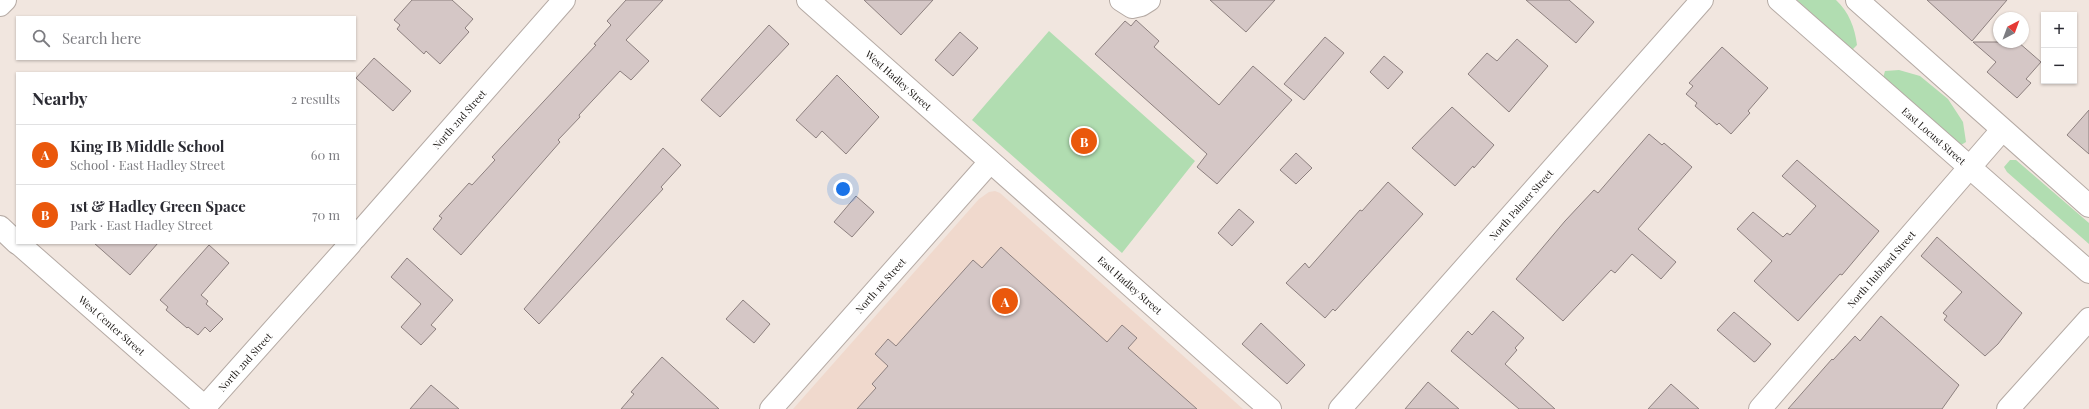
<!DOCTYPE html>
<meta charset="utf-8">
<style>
:root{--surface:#fff;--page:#f2f2f3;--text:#2b2b33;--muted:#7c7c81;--line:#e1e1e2;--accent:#ea580c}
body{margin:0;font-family:"Playfair Display",serif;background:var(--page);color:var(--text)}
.controls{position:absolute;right:12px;top:12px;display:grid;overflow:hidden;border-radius:0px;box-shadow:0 1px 3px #0004}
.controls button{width:36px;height:36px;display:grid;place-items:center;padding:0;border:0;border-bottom:1px solid var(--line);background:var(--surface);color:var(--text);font:20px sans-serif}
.compass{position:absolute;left:1993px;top:12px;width:36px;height:36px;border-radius:50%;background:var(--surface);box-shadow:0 1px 3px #0004;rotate:41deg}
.you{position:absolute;left:843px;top:189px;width:14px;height:14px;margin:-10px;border:3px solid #fff;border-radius:50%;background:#1a73e8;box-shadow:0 0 0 6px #1a73e833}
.badge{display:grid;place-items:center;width:26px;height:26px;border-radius:50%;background:var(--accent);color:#fff;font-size:13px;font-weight:700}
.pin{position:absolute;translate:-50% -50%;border:2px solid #fff;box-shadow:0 1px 4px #0006}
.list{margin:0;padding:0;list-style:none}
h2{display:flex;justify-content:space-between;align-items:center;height:52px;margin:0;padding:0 16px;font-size:17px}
h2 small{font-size:13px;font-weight:400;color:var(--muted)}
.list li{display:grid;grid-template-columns:26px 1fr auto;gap:12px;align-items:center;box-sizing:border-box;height:60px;padding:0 16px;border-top:1px solid var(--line)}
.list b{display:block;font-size:15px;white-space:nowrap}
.list p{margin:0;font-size:13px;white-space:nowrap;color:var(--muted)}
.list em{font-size:13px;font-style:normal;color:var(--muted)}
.icon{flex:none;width:22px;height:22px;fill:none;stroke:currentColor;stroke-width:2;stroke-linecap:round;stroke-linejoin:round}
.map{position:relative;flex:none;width:2089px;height:409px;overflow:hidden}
.search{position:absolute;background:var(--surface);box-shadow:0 1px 3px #0004;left:16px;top:16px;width:340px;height:44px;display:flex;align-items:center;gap:10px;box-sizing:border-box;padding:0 14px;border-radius:0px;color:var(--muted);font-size:15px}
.panel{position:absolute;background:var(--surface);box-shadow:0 1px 3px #0004;left:16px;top:72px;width:340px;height:172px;border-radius:0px}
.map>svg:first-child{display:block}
</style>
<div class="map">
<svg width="2089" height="409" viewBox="0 0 2089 409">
<rect width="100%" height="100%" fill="#f1e6df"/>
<path fill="#f0d9cd" d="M 995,191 L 1000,193 L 1243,409 L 793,409 L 979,199 L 989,192 Z"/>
<path fill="#b1ddb1" d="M 1797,0 L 1836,0 C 1849,12 1855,28 1857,45 L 1852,50 Z
M 1049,31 L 1195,161 L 1122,253 L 972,120 Z
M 1899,70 L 1920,76 L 1948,99 L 1963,122 L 1966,142 L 1961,145 L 1883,78 L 1885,71 Z
M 2010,160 L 2016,160 L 2089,223 L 2089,244 L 2007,172 L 2004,167 Z"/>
<path fill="#d5c7c6" stroke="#8d807f" d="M 412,0 L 452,0 L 473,19 L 465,28 L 469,32 L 440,64 L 426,51 L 424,54 L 397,29 L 400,25 L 394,20 Z
M 626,0 L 663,0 L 626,40 L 649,61 L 631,80 L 620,71 L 579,115 L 580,117 L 558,140 L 560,142 L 461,255 L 433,229 L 442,218 L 439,216 L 469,183 L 472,185 L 495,160 L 492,157 L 596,45 L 594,44 L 611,25 L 607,21 Z
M 864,0 L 933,0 L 901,35 Z
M 1210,0 L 1275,0 L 1246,32 Z
M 1526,0 L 1569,0 L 1594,22 L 1576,43 Z
M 1927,0 L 2007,0 L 1972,41 Z
M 1136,20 L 1159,41 L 1154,47 L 1219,105 L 1253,66 L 1292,100 L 1217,184 L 1197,167 L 1207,154 L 1095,54 L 1125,21 L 1131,26 Z
M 769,25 L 789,44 L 720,117 L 701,100 Z
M 960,32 L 978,48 L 953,76 L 935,60 Z
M 1325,37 L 1344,53 L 1304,100 L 1284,84 Z
M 1517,39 L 1548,66 L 1509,112 L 1468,74 L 1487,53 L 1497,61 Z
M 1973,42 L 2018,42 L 2041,62 L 2026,79 L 2031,83 L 2017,98 L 1987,72 L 1996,62 Z
M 1722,47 L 1768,88 L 1748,111 L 1750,113 L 1731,134 L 1719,123 L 1717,125 L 1695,106 L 1697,103 L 1686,94 L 1693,86 L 1689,83 Z
M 1384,56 L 1403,72 L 1388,89 L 1370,72 Z
M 374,58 L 411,91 L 393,111 L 356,78 Z
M 837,75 L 879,117 L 846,154 L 822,131 L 816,138 L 796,120 Z
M 1452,107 L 1494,145 L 1474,168 L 1473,166 L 1455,186 L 1412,148 Z
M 2089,110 L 2089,154 L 2067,135 Z
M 1649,134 L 1662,145 L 1664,143 L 1692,167 L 1638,229 L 1676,262 L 1661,279 L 1632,254 L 1615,273 L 1611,270 L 1563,321 L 1516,279 L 1565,221 L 1594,190 L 1598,193 Z
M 663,148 L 681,165 L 661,187 L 663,189 L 539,324 L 524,309 Z
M 1296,153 L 1312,168 L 1296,184 L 1280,170 Z
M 1797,160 L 1879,231 L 1842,275 L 1840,274 L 1798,321 L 1754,281 L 1772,261 L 1737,229 L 1753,212 L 1783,237 L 1787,233 L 1790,235 L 1816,206 L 1782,176 Z
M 1388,182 L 1423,214 L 1335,311 L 1333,309 L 1325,318 L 1286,283 L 1305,263 L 1309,268 L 1360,210 L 1362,211 Z
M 856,196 L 874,212 L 852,237 L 834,222 Z
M 1239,209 L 1254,222 L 1232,246 L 1218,233 Z
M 1937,237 L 2022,313 L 1998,344 L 1985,356 L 1944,320 L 1947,316 L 1943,313 L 1962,292 L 1921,256 Z
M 94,243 L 158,243 L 130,275 Z
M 209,245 L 229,263 L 201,295 L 208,301 L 206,304 L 223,319 L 210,332 L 205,327 L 198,335 L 188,327 L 187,328 L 166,310 L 168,307 L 160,300 Z
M 1001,247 L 1107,342 L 1122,325 L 1137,338 L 1128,348 L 1197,409 L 857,409 L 876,388 L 872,384 L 888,366 L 875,354 L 888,339 L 896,346 L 973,260 L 982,268 Z
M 407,258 L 453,300 L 431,325 L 436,329 L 421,345 L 401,327 L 421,304 L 391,277 Z
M 743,300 L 770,324 L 754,343 L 726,319 Z
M 1493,311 L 1524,338 L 1515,348 L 1517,350 L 1505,364 L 1555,409 L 1519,409 L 1451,351 L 1468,331 L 1472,335 Z
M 1734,312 L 1771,344 L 1756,361 L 1754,362 L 1717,330 Z
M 1881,316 L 1959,385 L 1942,409 L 1788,409 L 1832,359 L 1833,360 L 1855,336 L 1860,341 Z
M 1261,323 L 1305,365 L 1287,384 L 1242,344 Z
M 662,357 L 719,409 L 621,409 L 634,394 L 631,392 Z
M 1428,382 L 1459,409 L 1405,409 Z
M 1671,384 L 1699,409 L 1648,409 Z
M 431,385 L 459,409 L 410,409 Z"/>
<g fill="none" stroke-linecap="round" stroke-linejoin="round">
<defs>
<g id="minor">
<path id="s1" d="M 808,0 L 1270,409"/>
<path d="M 1121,0 L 1132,7 L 1141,5 L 1149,0"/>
<path id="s2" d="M 355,238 L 564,0"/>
<path id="s3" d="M 203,409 L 351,243"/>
<path id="s4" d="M 771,409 L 990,162"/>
<path id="s5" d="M 1340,409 L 1702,0"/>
<path id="s6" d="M 1760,409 L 2002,130"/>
<path d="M 2008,409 L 2089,319"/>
</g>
<g id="tertiary">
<path d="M 0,227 L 17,243"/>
<path id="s7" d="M 18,243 L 207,409"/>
</g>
<g id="secondary">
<path id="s8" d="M 1779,0 L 2089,272"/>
<path d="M 1857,0 L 2089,206"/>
<path d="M 0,5 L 5,0"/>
</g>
</defs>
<use href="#minor" stroke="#b5aaa4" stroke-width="24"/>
<use href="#tertiary" stroke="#b5aaa4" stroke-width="24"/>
<use href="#secondary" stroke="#b5aaa4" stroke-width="24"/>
<use href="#minor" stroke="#fff" stroke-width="22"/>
<use href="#tertiary" stroke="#fff" stroke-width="22"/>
<use href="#secondary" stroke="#fff" stroke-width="22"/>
</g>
<g text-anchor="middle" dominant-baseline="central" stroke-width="3" stroke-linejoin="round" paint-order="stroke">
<g font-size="10" fill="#181411" stroke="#fff">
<text stroke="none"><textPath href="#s1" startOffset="121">West Hadley Street</textPath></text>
<text stroke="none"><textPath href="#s2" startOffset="158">North 2nd Street</textPath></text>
<text stroke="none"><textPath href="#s8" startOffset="206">East Locust Street</textPath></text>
<text stroke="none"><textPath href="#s5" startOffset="273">North Palmer Street</textPath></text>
<text stroke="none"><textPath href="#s6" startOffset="185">North Hubbard Street</textPath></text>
<text stroke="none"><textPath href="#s4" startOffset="165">North 1st Street</textPath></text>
<text stroke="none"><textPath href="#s1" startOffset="430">East Hadley Street</textPath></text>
<text stroke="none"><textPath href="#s7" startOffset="125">West Center Street</textPath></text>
<text stroke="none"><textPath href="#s3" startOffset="63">North 2nd Street</textPath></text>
</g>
</g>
</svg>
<div class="controls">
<button>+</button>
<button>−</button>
</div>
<svg class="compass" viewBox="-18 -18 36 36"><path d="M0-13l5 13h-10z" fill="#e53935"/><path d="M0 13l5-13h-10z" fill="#7c7c81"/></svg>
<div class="you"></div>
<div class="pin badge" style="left:1005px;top:301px">A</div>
<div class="pin badge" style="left:1084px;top:141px">B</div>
<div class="search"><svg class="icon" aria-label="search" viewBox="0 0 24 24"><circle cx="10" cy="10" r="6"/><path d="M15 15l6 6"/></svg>Search here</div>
<section class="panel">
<h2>Nearby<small>2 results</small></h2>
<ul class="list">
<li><span class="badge">A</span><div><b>King IB Middle School</b><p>School · East Hadley Street</p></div><em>60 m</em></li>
<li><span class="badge">B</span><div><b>1st &amp; Hadley Green Space</b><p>Park · East Hadley Street</p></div><em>70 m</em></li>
</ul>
</section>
</div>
